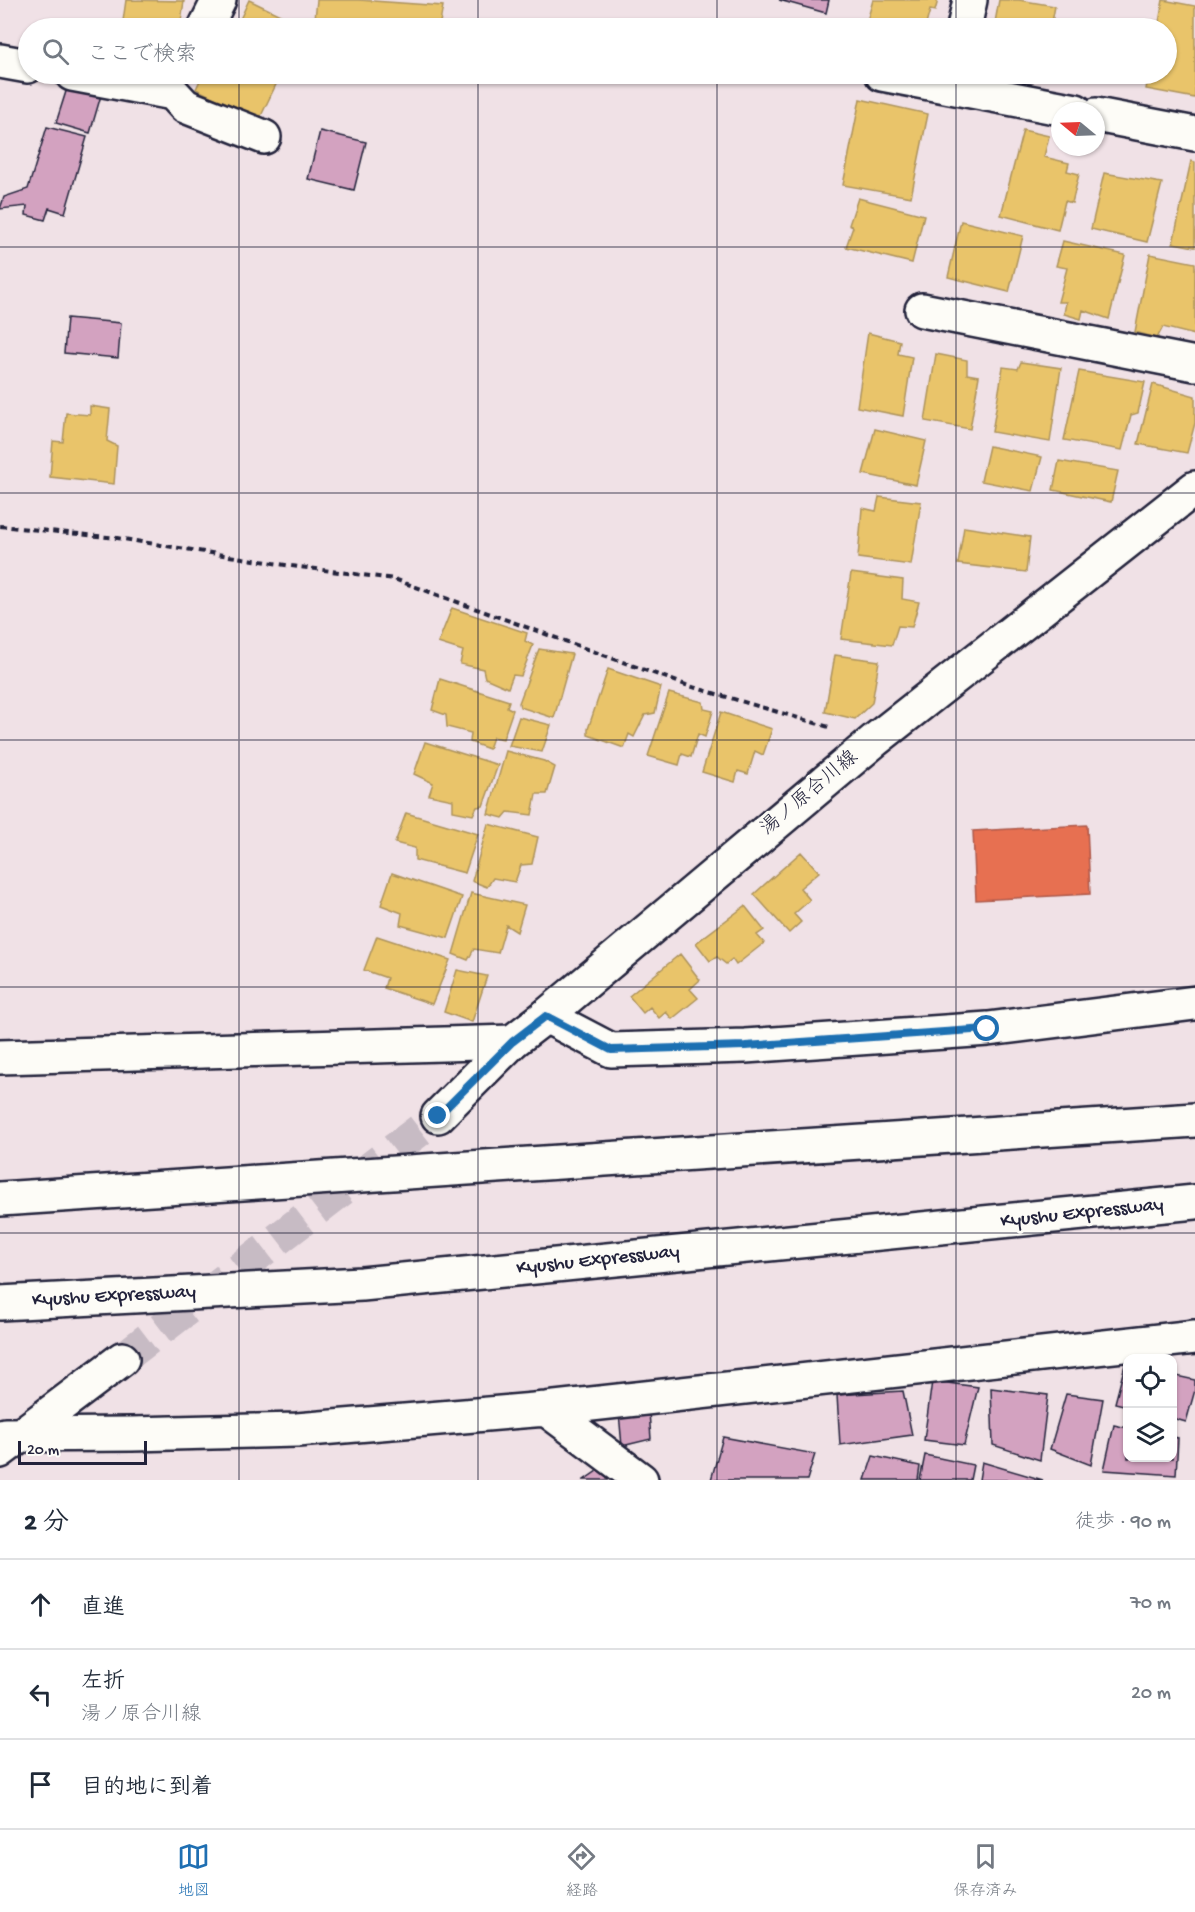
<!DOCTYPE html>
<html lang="ja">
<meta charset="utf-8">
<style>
:root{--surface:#fff;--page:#f6f6f7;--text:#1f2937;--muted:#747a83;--line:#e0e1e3;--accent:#1f6fb2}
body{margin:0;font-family:"Gochi Hand","Klee One",sans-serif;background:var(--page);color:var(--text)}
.controls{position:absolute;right:18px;bottom:18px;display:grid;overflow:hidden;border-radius:12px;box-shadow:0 2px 4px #0004}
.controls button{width:54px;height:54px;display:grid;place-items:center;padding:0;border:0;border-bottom:2px solid var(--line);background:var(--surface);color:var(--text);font:30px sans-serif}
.compass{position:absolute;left:1051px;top:102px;width:54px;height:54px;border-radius:50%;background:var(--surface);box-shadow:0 2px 4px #0004;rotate:289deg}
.scale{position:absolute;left:18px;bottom:15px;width:129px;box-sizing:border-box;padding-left:6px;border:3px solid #22223b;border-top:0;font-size:16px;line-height:21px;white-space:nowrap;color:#22223b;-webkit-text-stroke:4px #fdfcf7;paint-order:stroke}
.stop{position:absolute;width:18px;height:18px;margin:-14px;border:4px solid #1f6fb2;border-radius:50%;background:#fff}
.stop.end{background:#1f6fb2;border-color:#fff;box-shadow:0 2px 6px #0008}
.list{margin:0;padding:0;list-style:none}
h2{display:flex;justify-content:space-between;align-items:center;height:78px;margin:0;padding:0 24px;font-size:26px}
h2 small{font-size:20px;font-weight:400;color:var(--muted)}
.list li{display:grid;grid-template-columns:39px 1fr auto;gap:18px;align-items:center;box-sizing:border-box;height:90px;padding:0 24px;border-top:2px solid var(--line)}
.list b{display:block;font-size:22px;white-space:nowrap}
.list p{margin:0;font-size:20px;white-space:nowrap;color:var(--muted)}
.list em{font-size:20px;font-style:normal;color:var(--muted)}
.icon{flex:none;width:33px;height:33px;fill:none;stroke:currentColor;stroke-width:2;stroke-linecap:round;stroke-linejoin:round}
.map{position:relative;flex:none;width:1195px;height:1480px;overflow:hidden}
.search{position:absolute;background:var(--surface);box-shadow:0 2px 4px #0004;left:18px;right:18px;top:18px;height:66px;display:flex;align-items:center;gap:15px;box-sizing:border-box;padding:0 21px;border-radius:33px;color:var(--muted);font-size:22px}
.sheet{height:348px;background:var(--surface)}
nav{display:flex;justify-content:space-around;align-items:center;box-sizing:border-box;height:84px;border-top:2px solid var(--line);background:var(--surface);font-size:16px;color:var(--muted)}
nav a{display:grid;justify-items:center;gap:3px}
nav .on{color:var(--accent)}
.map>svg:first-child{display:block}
</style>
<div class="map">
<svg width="1195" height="1480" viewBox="0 0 1195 1480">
<rect width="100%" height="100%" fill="#f0e1e6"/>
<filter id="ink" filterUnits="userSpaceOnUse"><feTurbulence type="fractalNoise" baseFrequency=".0167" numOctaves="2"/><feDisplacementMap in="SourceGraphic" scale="12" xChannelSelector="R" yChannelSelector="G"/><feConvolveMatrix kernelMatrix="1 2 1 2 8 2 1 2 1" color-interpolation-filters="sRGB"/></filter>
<g filter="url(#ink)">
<path fill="#e9c46a" stroke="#ad935c" stroke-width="1.5" d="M 126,0 L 184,1 L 180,28 L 122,28 Z
M 249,0 L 303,26 L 302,28 L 236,28 Z
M 317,0 L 359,0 L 443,6 L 439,28 L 314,28 Z
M 873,0 L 938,0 L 935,11 L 930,10 L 925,28 L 865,28 Z
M 999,0 L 1019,0 L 1055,6 L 1051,28 L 994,28 Z
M 1163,0 L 1195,6 L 1195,98 L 1146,89 L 1149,74 L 1166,74 L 1166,28 L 1158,28 Z
M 203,74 L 281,74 L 259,120 L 196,89 Z
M 860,99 L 928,114 L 911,197 L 843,185 Z
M 1023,130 L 1049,136 L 1044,157 L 1069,163 L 1067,171 L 1079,174 L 1072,203 L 1065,201 L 1058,230 L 1001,215 Z
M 1191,161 L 1195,162 L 1195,247 L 1173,243 Z
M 1104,173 L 1162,183 L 1147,242 L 1091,229 Z
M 858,198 L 924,215 L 912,263 L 846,247 L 853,227 L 849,225 Z
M 961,221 L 1023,236 L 1009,292 L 948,277 Z
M 1063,241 L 1125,255 L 1109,319 L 1083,310 L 1081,319 L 1064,314 L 1066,302 L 1058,302 L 1067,268 L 1056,266 Z
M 1150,254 L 1195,263 L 1195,335 L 1163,327 L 1157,338 L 1135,332 Z
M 868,333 L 900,341 L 898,354 L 912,357 L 903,416 L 857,407 Z
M 936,354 L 967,360 L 967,374 L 979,376 L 970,429 L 925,421 Z
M 1021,362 L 1061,368 L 1050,442 L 992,432 L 1003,367 L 1018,369 Z
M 1079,371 L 1145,382 L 1138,413 L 1131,415 L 1122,450 L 1064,440 Z
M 1153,384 L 1195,396 L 1195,423 L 1187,453 L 1138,444 Z
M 90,406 L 110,409 L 107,441 L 117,446 L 114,484 L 50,477 L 53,441 L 63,442 L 66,413 L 90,415 Z
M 875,429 L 926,441 L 916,485 L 863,474 Z
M 989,446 L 1042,457 L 1033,491 L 981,481 Z
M 1059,461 L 1118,471 L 1111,502 L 1053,490 Z
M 879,497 L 921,502 L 911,565 L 858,558 L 862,508 L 876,511 Z
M 964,527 L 1030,537 L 1026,572 L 958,564 Z
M 851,573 L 903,580 L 902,599 L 919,602 L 912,627 L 898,626 L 892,645 L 841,639 Z
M 452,608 L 527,633 L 525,641 L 533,645 L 521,676 L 513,675 L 508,688 L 485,678 L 483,669 L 460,664 L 463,651 L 438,643 Z
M 539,649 L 572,654 L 554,718 L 520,707 L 519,703 Z
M 835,655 L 879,661 L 872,703 L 855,719 L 825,712 Z
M 608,669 L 661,687 L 655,713 L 645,715 L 634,737 L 629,734 L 624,748 L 588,735 L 588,729 Z
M 440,679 L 509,701 L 507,707 L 513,710 L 503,739 L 493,737 L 489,749 L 470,742 L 471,733 L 447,727 L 446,715 L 432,710 Z
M 669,693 L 703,702 L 704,709 L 713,711 L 705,737 L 698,734 L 691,757 L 682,754 L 679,765 L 648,756 Z
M 721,712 L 772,729 L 763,755 L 755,751 L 748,774 L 738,771 L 735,782 L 702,772 Z
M 519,717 L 551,725 L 542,752 L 509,746 Z
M 425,742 L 498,765 L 483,806 L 477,807 L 473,815 L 453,811 L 453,800 L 429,795 L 433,783 L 414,774 Z
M 506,751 L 544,761 L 555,767 L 547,794 L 536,794 L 532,815 L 508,812 L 503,818 L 488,814 Z
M 406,813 L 478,834 L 465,873 L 415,860 L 415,848 L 395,843 Z
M 488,824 L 538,837 L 532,864 L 521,865 L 515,882 L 493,878 L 487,887 L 472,881 Z
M 801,852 L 819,872 L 800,888 L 810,900 L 794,914 L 801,922 L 789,933 L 754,894 Z
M 392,873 L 462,897 L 448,938 L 400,925 L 402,913 L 381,905 Z
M 471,893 L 525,905 L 517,932 L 506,925 L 498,953 L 474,949 L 468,960 L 453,954 Z
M 745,906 L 764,930 L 757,935 L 764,943 L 736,965 L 732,959 L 726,964 L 717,957 L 710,961 L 696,943 Z
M 377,936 L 450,960 L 432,1004 L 384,988 L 387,978 L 364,970 Z
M 680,954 L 700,980 L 690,989 L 698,998 L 672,1019 L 666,1012 L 659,1018 L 650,1007 L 643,1013 L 629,996 Z
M 457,970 L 487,976 L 472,1022 L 444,1012 Z"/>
<path fill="#e76f51" stroke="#ac584a" stroke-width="1.5" d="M 1087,825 L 1090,894 L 976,900 L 973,831 Z"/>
<path fill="#d3a2c0" stroke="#22223b" stroke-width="1.5" d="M 779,0 L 829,0 L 826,13 Z
M 69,82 L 102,92 L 90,133 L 56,123 Z
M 47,127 L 87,137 L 65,213 L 49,208 L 45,220 L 26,215 L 27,206 L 0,209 L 4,197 L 28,189 Z
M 320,131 L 366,142 L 354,190 L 308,179 Z
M 67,318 L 121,323 L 118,358 L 64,353 Z
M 1125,1365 L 1128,1365 L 1128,1406 L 1115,1403 Z
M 1172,1375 L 1195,1380 L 1195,1390 L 1186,1422 L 1172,1418 Z
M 932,1381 L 978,1387 L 964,1445 L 924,1440 Z
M 991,1388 L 1048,1395 L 1040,1460 L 993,1445 Z
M 903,1391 L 912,1435 L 840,1445 L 837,1395 Z
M 1066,1394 L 1103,1399 L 1091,1465 L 1050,1449 Z
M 648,1398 L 651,1439 L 622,1446 L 619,1413 Z
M 1114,1425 L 1128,1428 L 1128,1458 L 1172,1458 L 1172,1437 L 1178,1438 L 1176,1475 L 1104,1470 Z
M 723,1437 L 815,1454 L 807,1480 L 711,1480 Z
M 925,1455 L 973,1465 L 970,1480 L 920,1480 Z
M 873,1456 L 920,1466 L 918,1480 L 865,1480 Z
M 982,1462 L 1043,1480 L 979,1480 Z
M 603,1467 L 608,1480 L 584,1480 Z"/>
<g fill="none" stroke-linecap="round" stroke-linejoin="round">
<path stroke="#c7bbc4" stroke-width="33" stroke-dasharray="33 16" stroke-linecap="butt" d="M 122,1359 L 438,1116"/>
<defs>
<path id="minor" d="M 205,28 L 219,0
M 964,28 L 970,0
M 0,61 L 28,66
M 72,74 L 173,93 L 185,106 L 264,137
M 882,74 L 1076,111
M 1096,115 L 1195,134
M 922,310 L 1195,364
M 546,1016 L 611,1050 L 745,1046 L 988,1029 L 1195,1003
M 0,1057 L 512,1042
M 546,1409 L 641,1480
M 5,1435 L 132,1434 L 297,1430 L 546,1409 L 1195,1337"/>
<path id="major" d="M 438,1116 L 512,1042 L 546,1016 L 875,740 L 1195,488
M 0,1451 L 122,1359"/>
<path id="highway" d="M 0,1199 L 1195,1120
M 0,1303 L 362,1284 L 1195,1202"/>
</defs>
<use href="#minor" stroke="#22223b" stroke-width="38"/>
<use href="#major" stroke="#22223b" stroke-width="38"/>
<use href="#highway" stroke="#22223b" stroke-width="38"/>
<path stroke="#22223b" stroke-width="4" stroke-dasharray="6 4.5" stroke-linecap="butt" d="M 0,526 L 117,538 L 292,566 L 394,579 L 686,685 L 829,727"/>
<use href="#minor" stroke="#fdfcf7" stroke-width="33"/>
<use href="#major" stroke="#fdfcf7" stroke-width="33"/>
<use href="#highway" stroke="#fdfcf7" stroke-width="33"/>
</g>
</g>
<g fill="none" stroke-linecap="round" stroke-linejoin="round" filter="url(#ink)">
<path stroke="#1f6fb2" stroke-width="8" d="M 438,1116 L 512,1042 L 546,1016 L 611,1050 L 745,1046 L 987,1029"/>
</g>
<path fill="none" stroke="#22223b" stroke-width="1.5" stroke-opacity="0.55" d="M 239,0 L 239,28M 478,0 L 478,28M 717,0 L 717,28M 956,0 L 956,28M 239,74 L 239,1480M 478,74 L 478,1480M 717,74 L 717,1480M 956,74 L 956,1480M 0,247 L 1195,247M 0,493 L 1195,493M 0,740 L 1195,740M 0,987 L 1195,987M 0,1233 L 1195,1233"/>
<g text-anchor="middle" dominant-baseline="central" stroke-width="6" stroke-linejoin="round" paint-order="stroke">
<g font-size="20" fill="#22223b" stroke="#fdfcf7">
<text transform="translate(810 794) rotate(-40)">湯ノ原合川線</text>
<text transform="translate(1082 1214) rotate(-6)">Kyushu Expressway</text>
<text transform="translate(598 1261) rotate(-6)">Kyushu Expressway</text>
<text transform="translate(114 1297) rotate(-3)">Kyushu Expressway</text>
</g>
</g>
</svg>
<div class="controls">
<button><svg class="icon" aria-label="locate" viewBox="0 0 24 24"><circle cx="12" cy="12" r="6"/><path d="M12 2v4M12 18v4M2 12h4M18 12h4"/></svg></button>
<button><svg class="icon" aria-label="layers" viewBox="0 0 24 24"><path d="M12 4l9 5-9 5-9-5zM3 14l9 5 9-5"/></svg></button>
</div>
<svg class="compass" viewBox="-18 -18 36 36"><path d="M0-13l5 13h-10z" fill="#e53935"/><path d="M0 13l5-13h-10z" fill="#747a83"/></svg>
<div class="scale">20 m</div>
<div class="stop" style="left:987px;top:1029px"></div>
<div class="stop end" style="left:438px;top:1116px"></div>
<div class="search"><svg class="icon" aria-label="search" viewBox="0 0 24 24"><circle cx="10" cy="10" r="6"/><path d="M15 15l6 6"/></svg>ここで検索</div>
</div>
<section class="sheet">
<h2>2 分<small>徒歩 · 90 m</small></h2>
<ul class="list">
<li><svg class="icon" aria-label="ahead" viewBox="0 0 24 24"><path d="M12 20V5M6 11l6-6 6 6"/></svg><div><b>直進</b></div><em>70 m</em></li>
<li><svg class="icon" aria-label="left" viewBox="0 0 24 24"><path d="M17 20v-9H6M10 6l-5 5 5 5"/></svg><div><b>左折</b><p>湯ノ原合川線</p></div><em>20 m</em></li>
<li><svg class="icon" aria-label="arrive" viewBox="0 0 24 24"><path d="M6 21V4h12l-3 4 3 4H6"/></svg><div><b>目的地に到着</b></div></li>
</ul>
</section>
<nav>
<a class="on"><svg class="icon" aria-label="map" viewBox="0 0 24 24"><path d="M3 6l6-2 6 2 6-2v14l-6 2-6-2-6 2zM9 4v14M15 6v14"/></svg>地図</a>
<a><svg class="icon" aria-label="directions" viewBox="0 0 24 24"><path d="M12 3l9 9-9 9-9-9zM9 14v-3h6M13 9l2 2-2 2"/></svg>経路</a>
<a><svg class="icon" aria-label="saved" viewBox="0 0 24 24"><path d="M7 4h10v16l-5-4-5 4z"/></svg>保存済み</a>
</nav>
